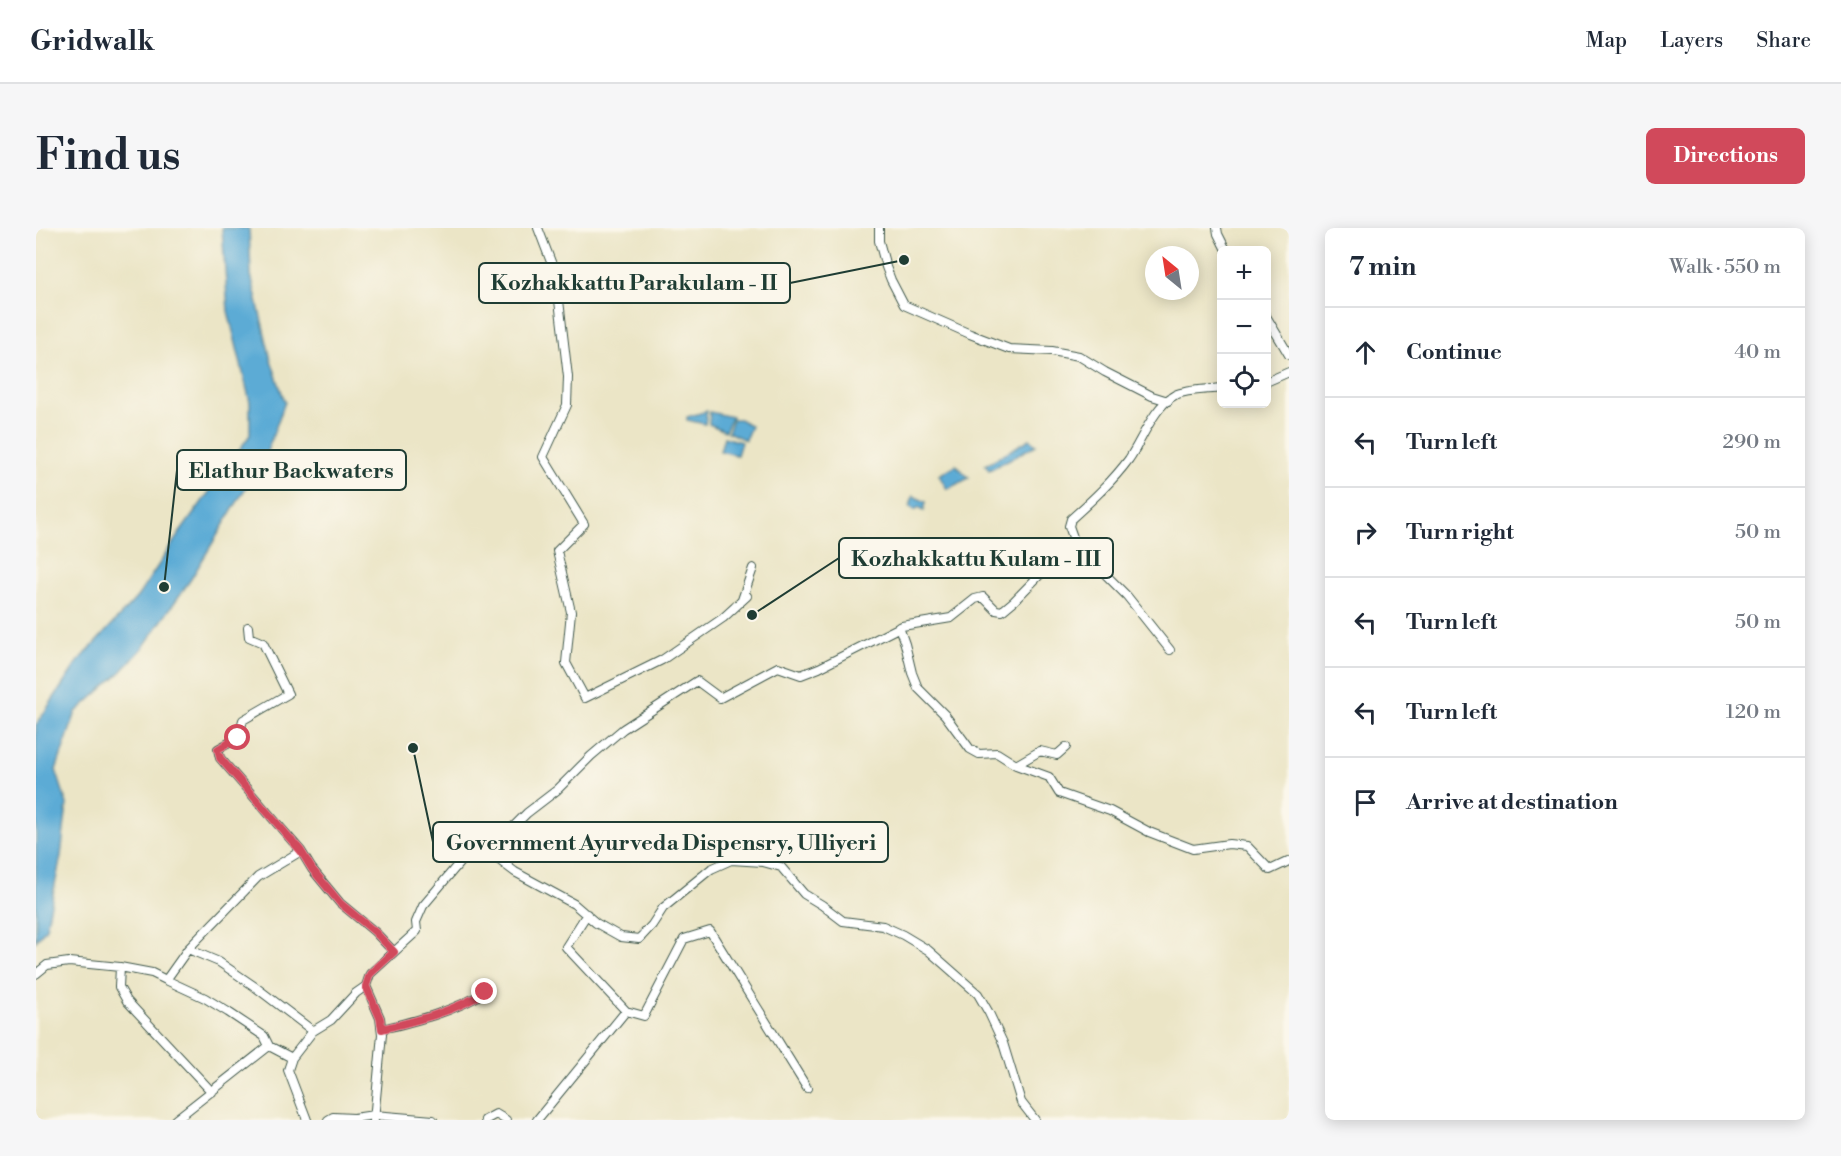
<!DOCTYPE html>
<meta charset="utf-8">
<style>
:root{--surface:#fff;--page:#f6f6f7;--text:#1f2937;--muted:#747a83;--line:#e0e1e3;--accent:#d1495b}
body{margin:0;font-family:"Libre Bodoni",serif;background:var(--page);color:var(--text)}
.controls{position:absolute;right:18px;top:18px;display:grid;overflow:hidden;border-radius:9px;box-shadow:0 3px 15px #0003}
.controls button{width:54px;height:54px;display:grid;place-items:center;padding:0;border:0;border-bottom:2px solid var(--line);background:var(--surface);color:var(--text);font:30px sans-serif}
.compass{position:absolute;left:1109px;top:18px;width:54px;height:54px;border-radius:50%;background:var(--surface);box-shadow:0 3px 15px #0003;rotate:330deg}
.stop{position:absolute;width:18px;height:18px;margin:-14px;border:4px solid #d1495b;border-radius:50%;background:#fff}
.stop.end{background:#d1495b;border-color:#fff;box-shadow:0 2px 6px #0008}
.list{margin:0;padding:0;list-style:none}
h2{display:flex;justify-content:space-between;align-items:center;height:78px;margin:0;padding:0 24px;font-size:26px}
h2 small{font-size:20px;font-weight:400;color:var(--muted)}
.list li{display:grid;grid-template-columns:39px 1fr auto;gap:18px;align-items:center;box-sizing:border-box;height:90px;padding:0 24px;border-top:2px solid var(--line)}
.list b{display:block;font-size:22px;white-space:nowrap}
.list em{font-size:20px;font-style:normal;color:var(--muted)}
.icon{flex:none;width:33px;height:33px;fill:none;stroke:currentColor;stroke-width:2;stroke-linecap:round;stroke-linejoin:round}
.map{position:relative;flex:none;width:1253px;height:892px;overflow:hidden;border-radius:9px}
header{display:flex;align-items:center;gap:36px;box-sizing:border-box;height:84px;padding:0 30px;background:var(--surface);border-bottom:2px solid var(--line)}
header strong{font-size:28px}
nav{display:flex;gap:33px;margin-inline-start:auto;font-size:21px}
.intro{display:flex;align-items:center;justify-content:space-between;box-sizing:border-box;height:144px;padding:0 36px}
h1{margin:0;font-size:42px}
.button{padding:15px 27px;border-radius:9px;background:var(--accent);color:#fff;font-size:21px;font-weight:700}
main{display:flex;gap:36px;padding:0 36px}
aside{flex:1;background:var(--surface);border-radius:9px;box-shadow:0 3px 15px #0003}
.map>svg:first-child{display:block}
</style>
<header>
<strong>Gridwalk</strong>
<nav><a>Map</a><a>Layers</a><a>Share</a></nav>
</header>
<div class="intro"><h1>Find us</h1><a class="button">Directions</a></div>
<main>
<div class="map">
<svg width="1253" height="892" viewBox="0 0 1253 892">
<rect width="100%" height="100%" fill="#fbf7ec"/>
<filter id="ink" filterUnits="userSpaceOnUse"><feTurbulence type="fractalNoise" baseFrequency=".0167" numOctaves="2"/><feDisplacementMap in="SourceGraphic" scale="12" xChannelSelector="R" yChannelSelector="G"/><feConvolveMatrix kernelMatrix="1 2 1 2 8 2 1 2 1" color-interpolation-filters="sRGB"/></filter>
<filter id="wash" filterUnits="userSpaceOnUse"><feTurbulence type="fractalNoise" baseFrequency=".008" numOctaves="4" result="noise"/><feDisplacementMap in="SourceGraphic" scale="24" xChannelSelector="R" yChannelSelector="G"/><feGaussianBlur stdDeviation="1.35" result="paint"/><feColorMatrix in="noise" values="0 0 0 0 0 0 0 0 0 0 0 0 0 0 0 0 0 1.4 0 .05"/><feComposite in="paint" operator="in"/></filter>
<g filter="url(#wash)">
<rect width="100%" height="100%" fill="#ebe5c6"/>
<path fill="#5cabd5" stroke="#3e7484" stroke-width="1.5" d="M 186,0 L 213,0 L 215,47 L 235,132 L 249,174 L 230,226 L 155,351 L 105,422 L 85,444 L 40,484 L 20,542 L 31,576 L 25,628 L 10,700 L 0,713 L 0,497 L 41,435 L 102,368 L 143,306 L 214,207 L 214,174 L 192,83 Z
M 671,183 L 669,196 L 651,192 L 651,189 Z
M 674,184 L 696,189 L 689,203 L 673,196 Z
M 697,191 L 704,191 L 715,198 L 709,212 L 692,204 Z
M 688,209 L 705,214 L 701,227 L 684,223 Z
M 994,211 L 1000,217 L 953,242 L 949,237 Z
M 920,237 L 933,250 L 911,261 L 903,247 Z
M 877,268 L 890,274 L 888,283 L 883,279 L 879,282 L 874,279 Z"/>
</g>
<g filter="url(#ink)">
<g fill="none" stroke-linecap="round" stroke-linejoin="round">
<defs>
<path id="minor" d="M 502,0 L 520,47 L 532,149 L 531,177 L 507,229 L 548,296 L 521,323 L 535,384 L 530,435 L 549,470 L 626,432 L 687,390 L 711,368
M 843,0 L 843,13 L 850,39 L 855,52 L 868,77 L 934,106 L 973,121 L 1016,123 L 1043,128 L 1069,144 L 1116,168 L 1132,173
M 1181,0 L 1182,6 L 1190,22
M 1230,88 L 1253,127
M 1230,154 L 1253,144
M 1038,312 L 1049,326 L 1091,368 L 1134,422
M 706,372 L 717,340
M 212,399 L 213,409 L 227,415 L 252,466 L 207,492 L 202,510 L 182,521 L 184,530 L 265,623 L 276,641 L 304,675 L 339,704 L 358,724
M 863,399 L 869,416 L 876,445 L 882,460 L 909,487 L 934,521 L 943,526 L 961,525 L 980,537 L 1004,523 L 1021,527 L 1030,519
M 980,537 L 1013,549 L 1023,565 L 1074,583 L 1113,604 L 1157,621 L 1193,616 L 1211,618 L 1234,642 L 1253,633
M 455,626 L 479,644 L 538,676 L 560,695 L 585,709 L 603,711 L 616,697 L 627,680 L 675,641 L 695,632 L 727,634 L 745,639 L 768,666 L 786,677 L 807,693 L 847,698 L 867,707 L 892,722 L 942,766 L 953,785 L 967,815 L 985,874 L 999,892
M 551,686 L 530,719 L 590,783
M 152,721 L 183,734 L 218,758 L 277,803
M 0,746 L 11,737 L 33,734 L 84,739
M 130,752 L 116,745 L 84,739 L 83,759 L 91,773 L 176,864
M 346,801 C 382,792 417,784 449,764
M 233,818 L 228,808 L 192,784 L 169,770 L 130,752 L 152,721 L 222,649 L 265,623
M 139,892 L 233,818 L 256,830
M 271,892 L 252,842 L 256,830 L 277,803 L 295,792 L 320,765 L 330,758
M 292,892 L 297,889 L 318,890 L 338,887 L 397,892
M 338,892 L 346,806 L 344,790 L 330,758 L 334,746 L 381,703 L 380,694 L 387,678 L 430,627 L 443,630 L 455,626 L 476,600 L 491,585 L 521,562 L 555,528 L 587,501 L 661,453 L 684,470 L 742,439 L 765,447 L 783,440 L 866,398 L 915,390 L 939,371 L 947,369 L 960,382 L 966,383 L 978,373 L 1038,312 L 1033,298 L 1035,291 C 1055,273 1077,253 1093,231 C 1106,212 1118,178 1139,167 C 1152,161 1172,162 1186,160
M 449,892 L 460,886 L 470,892
M 501,892 L 590,783 L 608,788 L 648,711 L 674,703 L 771,860"/>
</defs>
<use href="#minor" stroke="#3e564a" stroke-width="10"/>
<use href="#minor" stroke="#fff" stroke-width="8"/>
</g>
</g>
<g fill="none" stroke-linecap="round" stroke-linejoin="round" filter="url(#ink)">
<path stroke="#d1495b" stroke-width="8" d="M 202,510 L 182,521 L 184,530 L 265,623 L 276,641 L 304,675 L 339,704 L 358,724 L 334,746 L 330,758 L 344,790 L 346,801 C 382,792 417,784 449,764"/>
</g>
<path fill="none" stroke="#1f3d34" stroke-width="2" d="M868 32L754 55M128 359L141 242M716 387L803 330M377 520L397 614"/>
<g fill="#1f3d34" stroke="#fbf7ec" stroke-width="2">
<circle cx="868" cy="32" r="6"/>
<circle cx="128" cy="359" r="6"/>
<circle cx="716" cy="387" r="6"/>
<circle cx="377" cy="520" r="6"/>
</g>
<g fill="#fbf7ec" stroke="#1f3d34" stroke-width="2">
<rect x="443" y="35" width="311" height="40" rx="6"/>
<rect x="141" y="222" width="229" height="40" rx="6"/>
<rect x="803" y="310" width="274" height="40" rx="6"/>
<rect x="397" y="594" width="455" height="40" rx="6"/>
</g>
<g font-size="22" text-anchor="middle" font-weight="bold" fill="#1f3d34">
<text x="598" y="62">Kozhakkattu Parakulam - II</text>
<text x="255" y="250">Elathur Backwaters</text>
<text x="940" y="338">Kozhakkattu Kulam - III</text>
<text x="625" y="622">Government Ayurveda Dispensry, Ulliyeri</text>
</g>
</svg>
<div class="controls">
<button>+</button>
<button>−</button>
<button><svg class="icon" aria-label="locate" viewBox="0 0 24 24"><circle cx="12" cy="12" r="6"/><path d="M12 2v4M12 18v4M2 12h4M18 12h4"/></svg></button>
</div>
<svg class="compass" viewBox="-18 -18 36 36"><path d="M0-13l5 13h-10z" fill="#e53935"/><path d="M0 13l5-13h-10z" fill="#747a83"/></svg>
<div class="stop" style="left:202px;top:510px"></div>
<div class="stop end" style="left:449px;top:764px"></div>
</div>
<aside>
<h2>7 min<small>Walk · 550 m</small></h2>
<ul class="list">
<li><svg class="icon" aria-label="ahead" viewBox="0 0 24 24"><path d="M12 20V5M6 11l6-6 6 6"/></svg><div><b>Continue</b></div><em>40 m</em></li>
<li><svg class="icon" aria-label="left" viewBox="0 0 24 24"><path d="M17 20v-9H6M10 6l-5 5 5 5"/></svg><div><b>Turn left</b></div><em>290 m</em></li>
<li><svg class="icon" aria-label="right" viewBox="0 0 24 24"><path d="M7 20v-9h11M14 6l5 5-5 5"/></svg><div><b>Turn right</b></div><em>50 m</em></li>
<li><svg class="icon" aria-label="left" viewBox="0 0 24 24"><path d="M17 20v-9H6M10 6l-5 5 5 5"/></svg><div><b>Turn left</b></div><em>50 m</em></li>
<li><svg class="icon" aria-label="left" viewBox="0 0 24 24"><path d="M17 20v-9H6M10 6l-5 5 5 5"/></svg><div><b>Turn left</b></div><em>120 m</em></li>
<li><svg class="icon" aria-label="arrive" viewBox="0 0 24 24"><path d="M6 21V4h12l-3 4 3 4H6"/></svg><div><b>Arrive at destination</b></div></li>
</ul>
</aside>
</main>
